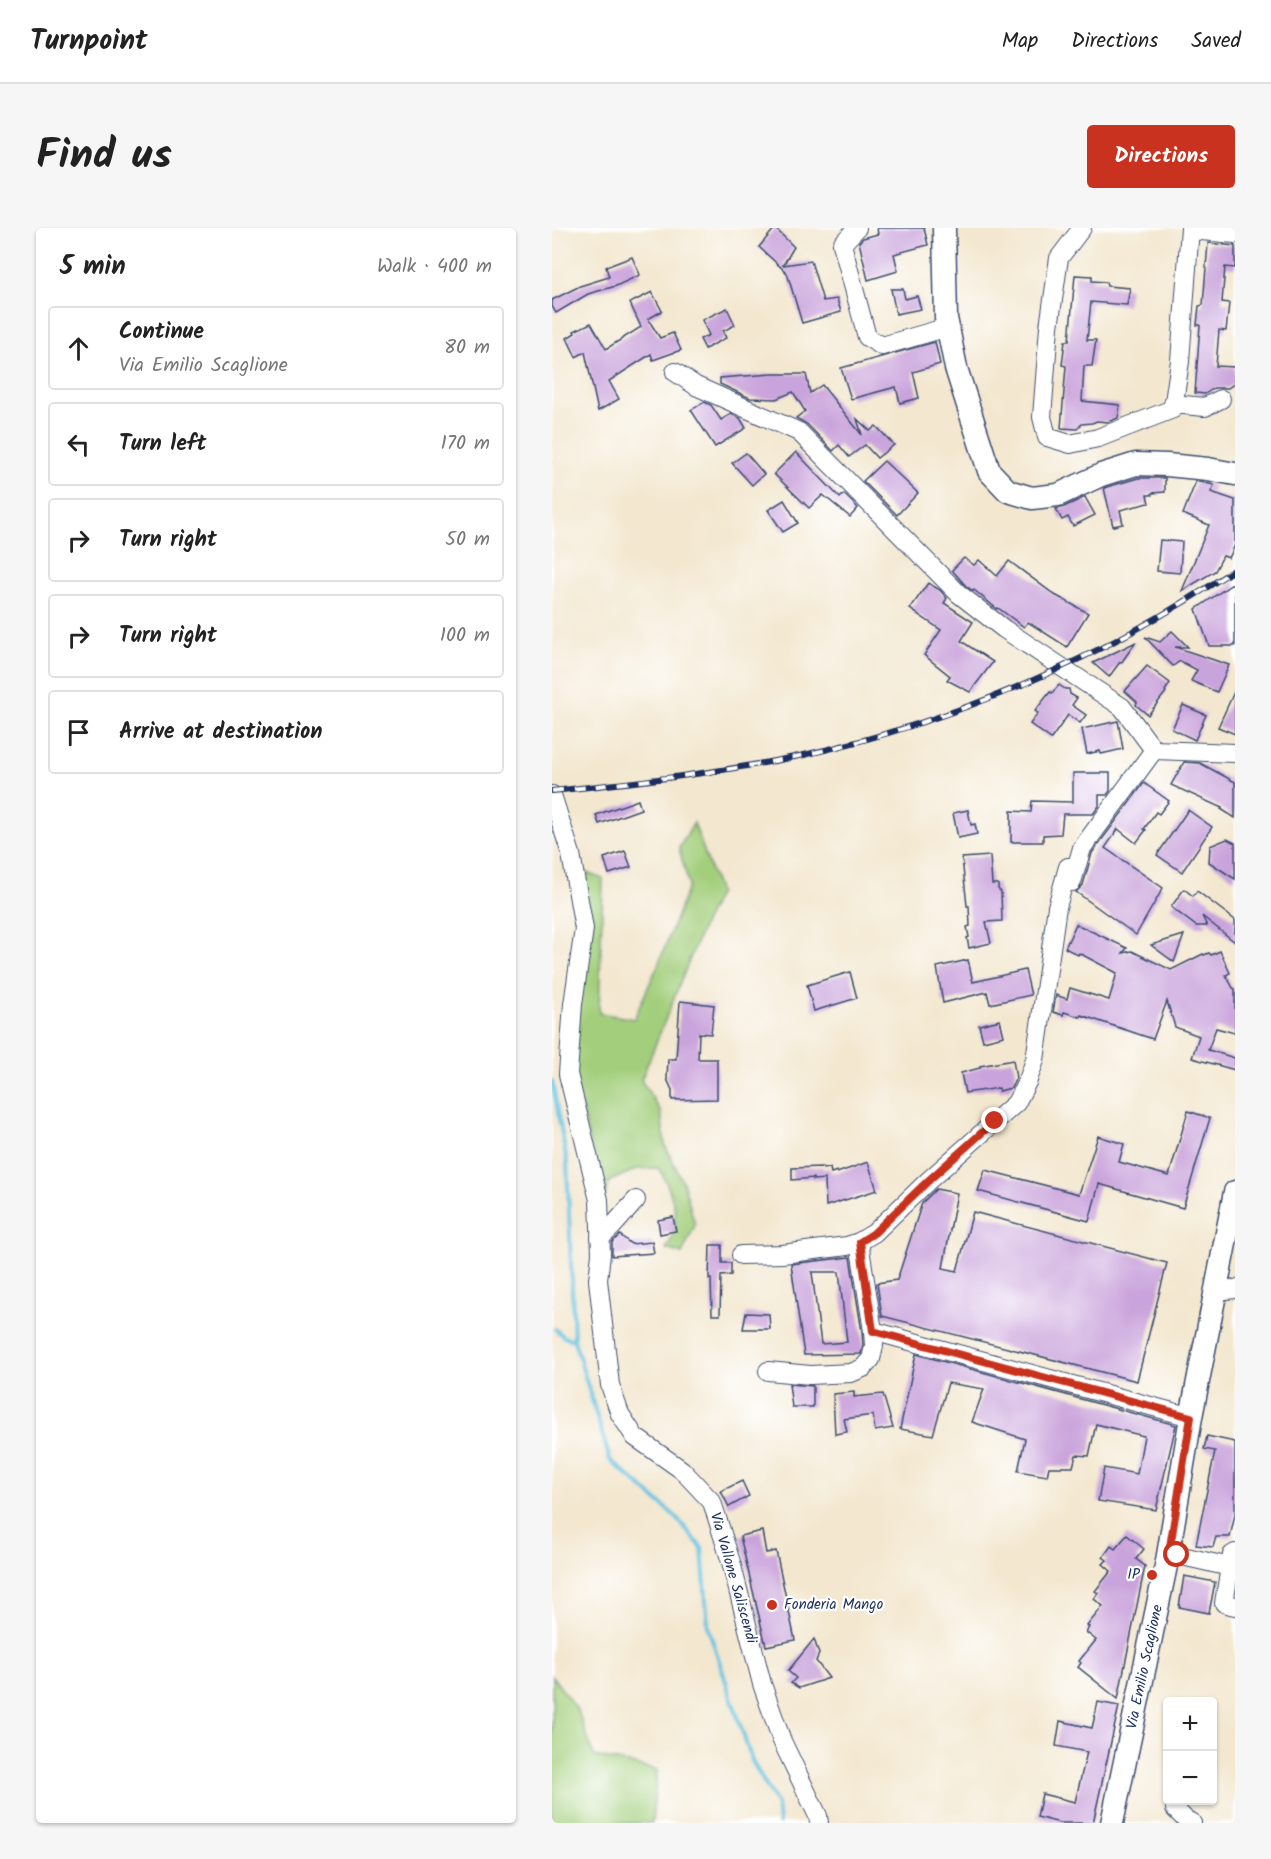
<!DOCTYPE html>
<html lang="en">
<head>
<meta charset="utf-8">
<style>
  :root { --surface:#fff; --page:#f6f6f6; --text:#222; --muted:#767676; --line:#e0e0e0; --accent:#c8321e }
  body { margin:0; font-family:Kalam,sans-serif; background:var(--page); color:var(--text) }
  .controls { position:absolute; right:18px; bottom:18px; display:grid; overflow:hidden; border-radius:6px; box-shadow:0 2px 4px #0004 }
  .controls button { width:54px; height:54px; display:grid; place-items:center; padding:0; border:0; border-bottom:2px solid var(--line); background:var(--surface); color:var(--text); font:30px sans-serif }
  .stop { position:absolute; width:18px; height:18px; margin:-14px; border:4px solid #c8321e; border-radius:50%; background:#fff }
  .stop.end { background:#c8321e; border-color:#fff; box-shadow:0 2px 6px #0008 }
  .list { margin:0; padding:0; list-style:none }
  h2 { display:flex; justify-content:space-between; align-items:center; height:78px; margin:0; padding:0 24px; font-size:26px }
  h2 small { font-size:20px; font-weight:400; color:var(--muted) }
  .list li { display:grid; grid-template-columns:39px 1fr auto; gap:18px; align-items:center; box-sizing:border-box; height:84px; margin:0 12px 12px; padding:0 12px; border:2px solid var(--line); border-radius:6px }
  .list b { display:block; font-size:22px; white-space:nowrap }
  .list p { margin:0; font-size:20px; white-space:nowrap; color:var(--muted) }
  .list em { font-size:20px; font-style:normal; color:var(--muted) }
  .icon { flex:none; width:33px; height:33px; fill:none; stroke:currentColor; stroke-width:2; stroke-linecap:round; stroke-linejoin:round }
  .map { position:relative; flex:none; width:683px; height:1595px; overflow:hidden; border-radius:6px }
  header { display:flex; align-items:center; gap:36px; box-sizing:border-box; height:84px; padding:0 30px; background:var(--surface); border-bottom:2px solid var(--line) }
  header strong { font-size:28px }
  nav { display:flex; gap:33px; margin-inline-start:auto; font-size:21px }
  .intro { display:flex; align-items:center; justify-content:space-between; box-sizing:border-box; height:144px; padding:0 36px }
  h1 { margin:0; font-size:42px }
  .button { padding:15px 27px; border-radius:6px; background:var(--accent); color:#fff; font-size:21px; font-weight:700 }
  main { display:flex; gap:36px; padding:0 36px }
  aside { flex:1; background:var(--surface); border-radius:6px; box-shadow:0 2px 4px #0004 }
  .map>svg:first-child { display:block }
  .green { fill:#a3cf7b; stroke:#5f7f6c; stroke-width:1.5 }
  .lines { fill:none; stroke-linecap:round; stroke-linejoin:round }
  .stream { stroke:#63c2e1; stroke-width:4 }
  .building { fill:#c9a3db; fill-rule:evenodd }
  .minor-casing { stroke:#3b4b6f; stroke-width:20 }
  .major-casing { stroke:#3b4b6f; stroke-width:25 }
  .minor { stroke:#fff; stroke-width:18 }
  .major { stroke:#fff; stroke-width:22 }
  .rail-casing { stroke:#1b2f5e; stroke-width:6 }
  .rail { stroke:#fff; stroke-width:4; stroke-dasharray:11; stroke-linecap:butt }
  .route { stroke:#c8321e; stroke-width:8 }
  .poi-dot { fill:#c8321e; stroke:#fff; stroke-width:2 }
  .labels { text-anchor:middle; dominant-baseline:central; stroke-width:4.5; stroke-linejoin:round; paint-order:stroke }
  .poi-label { font-size:15px; fill:#1b2f5e; stroke:#fff; text-anchor:end }
  .street-label { font-size:15px; fill:#1b2f5e; stroke:#fff }
</style>
</head>
<body>
<header>
<strong>Turnpoint</strong>
<nav><a>Map</a><a>Directions</a><a>Saved</a></nav>
</header>
<div class="intro"><h1>Find us</h1><a class="button">Directions</a></div>
<main>
<aside>
<h2>5 min<small>Walk · 400 m</small></h2>
<ul class="list">
<li><svg class="icon" aria-label="ahead" viewBox="0 0 24 24"><path d="M12 20V5M6 11l6-6 6 6"/></svg><div><b>Continue</b><p>Via Emilio Scaglione</p></div><em>80 m</em></li>
<li><svg class="icon" aria-label="left" viewBox="0 0 24 24"><path d="M17 20v-9H6M10 6l-5 5 5 5"/></svg><div><b>Turn left</b></div><em>170 m</em></li>
<li><svg class="icon" aria-label="right" viewBox="0 0 24 24"><path d="M7 20v-9h11M14 6l5 5-5 5"/></svg><div><b>Turn right</b></div><em>50 m</em></li>
<li><svg class="icon" aria-label="right" viewBox="0 0 24 24"><path d="M7 20v-9h11M14 6l5 5-5 5"/></svg><div><b>Turn right</b></div><em>100 m</em></li>
<li><svg class="icon" aria-label="arrive" viewBox="0 0 24 24"><path d="M6 21V4h12l-3 4 3 4H6"/></svg><div><b>Arrive at destination</b></div></li>
</ul>
</aside>
<div class="map">
<svg width="683" height="1595" viewBox="0 0 683 1595">
  <rect width="100%" height="100%" fill="#fff"/>
  <filter id="ink" filterUnits="userSpaceOnUse"><feTurbulence type="fractalNoise" baseFrequency=".0167" numOctaves="2"/><feDisplacementMap in="SourceGraphic" scale="12" xChannelSelector="R" yChannelSelector="G"/><feConvolveMatrix kernelMatrix="1 2 1 2 8 2 1 2 1" color-interpolation-filters="sRGB"/></filter>
  <filter id="wash" filterUnits="userSpaceOnUse"><feTurbulence type="fractalNoise" baseFrequency=".008" numOctaves="4" result="noise"/><feDisplacementMap in="SourceGraphic" scale="24" xChannelSelector="R" yChannelSelector="G"/><feGaussianBlur stdDeviation="1.35" result="paint"/><feColorMatrix in="noise" values="0 0 0 0 0 0 0 0 0 0 0 0 0 0 0 0 0 1.4 0 .05"/><feComposite in="paint" operator="in"/></filter>
  <g filter="url(#wash)">
    <rect width="100%" height="100%" fill="#f3e7cf"/>
    <g class="green">
      <path d="M142,595L167,665L153,693L89,852L109,884L113,917L132,957L143,997L130,1026L114,1021C116,1017 119,1013 121,1008C128,989 118,956 106,940L85,941L58,953L51,972L23,852L27,642L51,651L47,785L82,791L106,737L137,657L127,620Z"/>
      <path d="M0,1448L26,1483L42,1528L105,1542L100,1595H0Z"/>
    </g>
    <g class="lines">
      <g class="stream">
        <path d="M0,853L15,933L22,1112L58,1232L123,1288L150,1320L156,1399L200,1533L225,1577L227,1595"/>
        <path d="M3,1101L12,1109L22,1112"/>
      </g>
    </g>
    <g id="blocks">
      <g class="building">
        <path d="M223,0L242,19L231,37L259,33L271,73L285,71L289,84L250,95L235,45L207,19Z"/>
        <path d="M325,0H372L376,17L342,26L346,43L316,52L307,14L311,10L326,6Z"/>
        <path d="M656,15L683,18V40L673,39L670,74L677,75L674,103L667,102L664,138L683,139V155L676,160H662L653,166L643,165L648,97H645L647,78L651,77Z"/>
        <path d="M80,29L88,47L64,58L36,66L4,85L0,78V72L28,58L57,49L54,39Z"/>
        <path d="M523,47L540,48V53L554,54L555,58L578,60L575,77L539,74L535,112H544L540,138H532L530,173L568,177L566,190L556,194L545,193L540,195L530,196L525,201L509,200L514,138L510,137L513,113H517Z"/>
        <path d="M339,61H351L353,71L365,68L369,81L344,86Z"/>
        <path d="M100,64L110,83L96,91L108,110L121,105L129,122L101,132L99,126L57,153L67,171L46,183L33,124L24,129L15,110L23,105L22,103L39,95L54,121L89,99L78,75Z"/>
        <path d="M175,80L183,97L171,103L174,110L153,121L148,111L157,107L150,92Z"/>
        <path d="M383,114L388,136L361,144L367,170L348,175L344,159L299,171L289,140Z"/>
        <path d="M220,146H254L258,165L270,157L310,207L305,191L318,203L324,198L342,217L325,230L313,217L297,229L287,217L281,223L255,196L244,190L253,183L241,164L224,171L198,170L168,156V150Z"/>
        <path d="M152,174L159,177L169,192L179,186L188,190L194,200L163,219L139,182Z"/>
        <path d="M244,224L288,270L292,266L306,280L298,289L271,267L257,280L222,246Z"/>
        <path d="M194,225L212,246L200,257L180,235Z"/>
        <path d="M332,233L366,265L345,287L311,253Z"/>
        <path d="M586,250H613V264L600,265V267H595L597,275L568,282L571,296L561,298L552,260Z"/>
        <path d="M644,253L662,257L659,264L683,272V317L677,330L671,328L663,343L630,363L657,297L631,286Z"/>
        <path d="M533,269L543,287L521,298L516,289L510,292L504,281L512,279Z"/>
        <path d="M232,272L246,295L231,304L216,282Z"/>
        <path d="M608,312L630,314L628,345L605,343Z"/>
        <path d="M412,330L422,337L427,332L445,348L457,333L503,367L536,385L515,419L476,394L472,399L446,380L445,381L422,362L421,363L414,358L400,342Z"/>
        <path d="M683,354V418H657L644,381Z"/>
        <path d="M376,355L388,362L395,370L392,375L421,394L409,413L441,434L418,464L395,452L398,448L372,427L389,402L358,381Z"/>
        <path d="M620,403L636,419H623L677,437L665,464L639,453L645,442L628,433L621,438L593,409L608,414Z"/>
        <path d="M584,414L569,435L568,434L557,449L541,435Z"/>
        <path d="M595,438L618,455L613,463L614,464L596,487L584,477L585,474L573,463Z"/>
        <path d="M507,457L513,461H517L518,466L525,470L520,477L534,487L528,495L516,487L499,511L478,496L486,485L483,483L498,464L500,465Z"/>
        <path d="M683,462V506L666,499Z"/>
        <path d="M631,477L654,487L643,512L620,501Z"/>
        <path d="M566,493L571,521L549,526L548,523L535,526L530,501Z"/>
        <path d="M632,534L648,535L683,554V590L669,581L670,580L619,557Z"/>
        <path d="M521,545H558V563L555,567H547V578L541,586H511L509,606L491,607V614H459V583L479,584L480,573L521,574Z"/>
        <path d="M592,555L617,573L607,586L604,584L592,601L594,602L584,615L566,601L553,620L611,660L584,707L524,664L531,657L540,625Z"/>
        <path d="M86,572L89,581L47,596L44,587Z"/>
        <path d="M416,582L419,597L423,596L425,606L406,610L401,585Z"/>
        <path d="M636,582L660,599L630,644L605,627Z"/>
        <path d="M675,611L683,615V651L657,634L658,618Z"/>
        <path d="M73,623L79,639L57,646L52,630Z"/>
        <path d="M438,628L440,656H446V661L449,664L450,693L434,694L439,715L417,720L415,710L417,709L415,699L418,698L417,678H415L410,630Z"/>
        <path d="M632,661L641,668L645,663L683,692V714L650,688L655,698H644L619,679Z"/>
        <path d="M524,696L575,720L571,725L580,723L619,742L651,726L652,727L657,725L659,727L668,723L678,745L674,747L681,760L683,761V805L664,800L656,822L683,830V842L640,830L647,808L623,799L615,773L601,811L529,787L528,789L512,784L511,787L501,784L504,767L515,771L518,760L557,772L565,745L527,725L526,727L513,720Z"/>
        <path d="M632,707L622,734L599,717Z"/>
        <path d="M416,732L421,754L473,742L479,767L438,776L435,764L391,775L385,739Z"/>
        <path d="M298,744L305,770L262,783L255,757Z"/>
        <path d="M128,773L162,777L159,806L147,805L146,831H165V871L120,872V862L115,851L116,831H124Z"/>
        <path d="M448,792L452,808L431,813L427,797Z"/>
        <path d="M461,832L464,850L459,860L447,863V860L413,865L409,845L428,840V838Z"/>
        <path d="M636,883L658,890L631,980L547,956L537,993L426,963L433,942L527,966L546,908L572,916L567,934L617,948Z"/>
        <path d="M316,934L325,962L274,978L273,951L261,952V950L240,952V940L270,939L271,941L278,940L279,945L285,943V945Z"/>
        <path d="M384,961L405,965L391,1040L405,1043L421,984L615,1035L585,1153L330,1088L325,1055L345,1052L370,975Z"/>
        <path d="M121,989L124,1003L108,1006L106,992Z"/>
        <path d="M68,1007L79,1016L100,1014L102,1025L60,1028V1014Z"/>
        <path d="M158,1017H170V1035H179V1047L169,1048L168,1087H160L159,1051H157Z"/>
        <path d="M298,1029L310,1104L311,1117L309,1126L252,1127L239,1036ZM260,1044H287L295,1114L269,1116Z"/>
        <path d="M194,1085L217,1086L218,1101H191Z"/>
        <path d="M364,1126L624,1197L604,1282L546,1273L552,1240L585,1246L592,1208L544,1196L537,1228L524,1227L521,1239H497L495,1248L466,1243L473,1211L420,1194L432,1161L396,1155L381,1207L348,1201Z"/>
        <path d="M237,1156L261,1158V1179H240Z"/>
        <path d="M302,1164V1169L331,1166L341,1200L323,1203L321,1187L292,1191L295,1204L283,1206L281,1166Z"/>
        <path d="M655,1208L683,1214V1287L678,1309H664L661,1319L644,1317L663,1223L652,1221Z"/>
        <path d="M190,1253L197,1268L177,1279L169,1263Z"/>
        <path d="M210,1303L214,1325L224,1323L243,1412L214,1418L188,1308Z"/>
        <path d="M575,1307L592,1321L584,1331L593,1338L566,1471L526,1439L529,1435L527,1433L544,1412L534,1404L537,1399L535,1398L551,1378L542,1371L546,1365L543,1363L559,1343L551,1336L555,1332L551,1329L559,1318L563,1321Z"/>
        <path d="M632,1348L663,1354L657,1385L627,1379Z"/>
        <path d="M262,1411L267,1426L264,1433L277,1450L247,1460L239,1455L244,1450L236,1443Z"/>
        <path d="M546,1474L567,1478L541,1595H508L485,1589L490,1566L523,1574L535,1524L504,1518L508,1493L540,1500Z"/>
      </g>
    </g>
  </g>
  <g filter="url(#ink)">
    <use href="#blocks" fill-opacity="0" stroke="#3b4b6f" stroke-width="1.5"/>
    <g class="lines">
      <defs>
        <g id="minor">
          <path d="M305,0L290,16L315,109L330,118L396,99"/>
          <path d="M530,0L507,30L497,99L490,189L495,209L518,216L546,210L621,181L628,133L638,0"/>
          <path d="M638,2L683,6"/>
          <path d="M123,144L144,158L247,204L407,366L452,401L570,479L602,522"/>
          <path d="M621,176L653,179L669,171"/>
          <path d="M602,522L683,525"/>
          <path d="M0,567L19,626L32,701L21,776L16,846L47,972L49,1026L46,1052L58,1157L68,1186L83,1209L130,1242L160,1274L179,1334L210,1456L230,1513L266,1588L267,1595"/>
          <path d="M520,654L530,620L602,522"/>
          <path d="M48,1010L60,999L84,972"/>
          <path d="M189,1027L230,1026L295,1018L307,1014L322,1005L377,952L464,875L476,852L483,832L505,679L516,639"/>
          <path d="M664,1063L683,1061"/>
          <path d="M321,1103L639,1189"/>
          <path d="M216,1143L258,1147L299,1145L311,1140L319,1131L322,1118L321,1103L307,1014"/>
          <path d="M617,1325L678,1339"/>
          <path d="M683,1325L680,1327L672,1375L683,1378"/>
          <path d="M623,1581L634,1592L640,1595"/>
        </g>
        <g id="major">
          <path d="M392,0L394,90L404,140L437,243L456,263L480,270L506,267L549,247L584,236L615,237L656,241L683,246"/>
          <path d="M560,1595L615,1333L639,1189L683,964"/>
        </g>
      </defs>
      <use href="#minor" class="minor-casing"/>
      <use href="#major" class="major-casing"/>
      <use href="#minor" class="minor"/>
      <use href="#major" class="major"/>
      <defs>
        <path id="rail" d="M0,563C84,554 169,545 252,527C404,493 554,429 683,341"/>
      </defs>
      <use href="#rail" class="rail-casing"/>
      <use href="#rail" class="rail"/>
    </g>
  </g>
  <g class="lines" filter="url(#ink)">
    <path class="route" d="M443,893L377,952L322,1005L308,1014L321,1103L639,1189L617,1325L625,1327"/>
  </g>
  <g class="poi-dot">
    <circle cx="600" cy="1347" r="6"/>
    <circle cx="220" cy="1377" r="6"/>
  </g>
  <g class="labels">
    <g class="poi-label">
      <text x="588" y="1347">IP</text>
      <text x="232" y="1377" text-anchor="start">Fonderia Mango</text>
    </g>
    <g class="street-label">
      <text transform="translate(181 1350) rotate(74)">Via Vallone Saliscendi</text>
      <text transform="translate(593 1439) rotate(-78)">Via Emilio Scaglione</text>
    </g>
  </g>
</svg>
<div class="controls">
<button>+</button>
<button>−</button>
</div>
<div class="stop" style="left:625px;top:1327px"></div>
<div class="stop end" style="left:443px;top:893px"></div>
</div>
</main>
</body>
</html>
